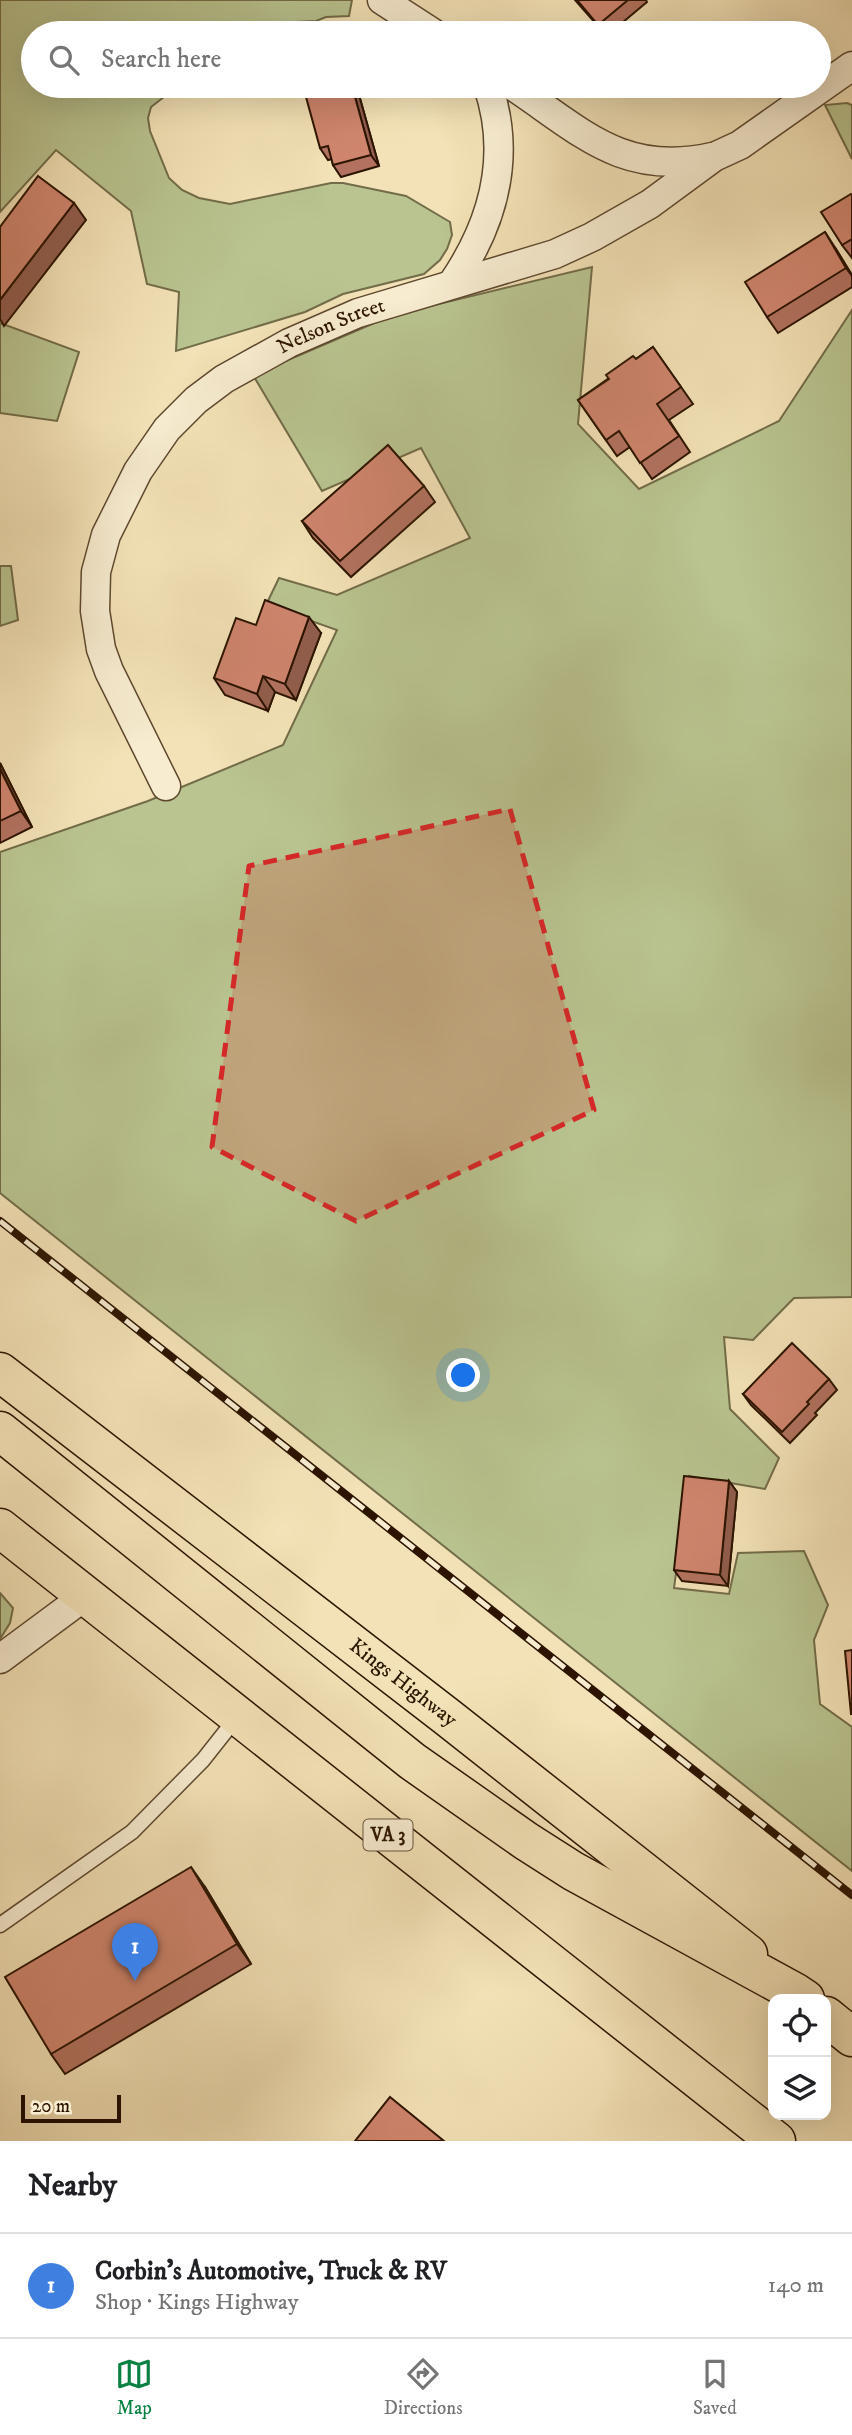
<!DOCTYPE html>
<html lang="en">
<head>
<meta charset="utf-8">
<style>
  :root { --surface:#fff; --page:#f2f2f2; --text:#202124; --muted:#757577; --line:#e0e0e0; --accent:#0b8043 }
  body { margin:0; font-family:"IM FELL DW Pica",serif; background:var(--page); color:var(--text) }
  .controls { position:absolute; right:21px; bottom:21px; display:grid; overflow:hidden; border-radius:14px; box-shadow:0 7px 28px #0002 }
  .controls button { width:63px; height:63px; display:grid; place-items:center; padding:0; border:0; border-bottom:2px solid var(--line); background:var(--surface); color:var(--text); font:35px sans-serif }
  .scale { position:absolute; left:21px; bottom:18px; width:100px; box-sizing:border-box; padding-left:7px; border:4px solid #2c1400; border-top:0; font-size:19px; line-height:24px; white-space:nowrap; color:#2c1400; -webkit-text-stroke:5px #f7ecd0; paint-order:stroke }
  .you { position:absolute; left:464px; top:1376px; width:24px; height:24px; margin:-18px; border:5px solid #fff; border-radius:50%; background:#1a73e8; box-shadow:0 0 0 10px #1a73e833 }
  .badge { display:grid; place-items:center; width:46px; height:46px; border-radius:50%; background:var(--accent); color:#fff; font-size:23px; font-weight:700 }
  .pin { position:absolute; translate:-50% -58px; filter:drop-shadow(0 2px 4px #0008) }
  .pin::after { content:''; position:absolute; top:37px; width:24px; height:21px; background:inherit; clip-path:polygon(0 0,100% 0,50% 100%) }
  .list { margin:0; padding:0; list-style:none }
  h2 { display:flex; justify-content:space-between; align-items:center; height:91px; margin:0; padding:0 28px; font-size:30px }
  h2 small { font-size:23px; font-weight:400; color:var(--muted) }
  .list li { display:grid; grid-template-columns:46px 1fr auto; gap:21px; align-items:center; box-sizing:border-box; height:105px; padding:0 28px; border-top:2px solid var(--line) }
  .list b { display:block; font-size:26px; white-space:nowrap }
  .list p { margin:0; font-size:23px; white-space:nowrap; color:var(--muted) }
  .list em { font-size:23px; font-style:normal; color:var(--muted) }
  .icon { flex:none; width:38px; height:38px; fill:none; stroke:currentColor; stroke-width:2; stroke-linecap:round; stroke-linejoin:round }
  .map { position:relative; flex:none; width:852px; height:2141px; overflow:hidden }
  .search { position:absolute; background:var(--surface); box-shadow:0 7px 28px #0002; left:21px; right:21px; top:21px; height:77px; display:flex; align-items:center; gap:18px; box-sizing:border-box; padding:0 24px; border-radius:38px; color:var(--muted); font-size:26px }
  .sheet { height:196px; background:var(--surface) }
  nav { display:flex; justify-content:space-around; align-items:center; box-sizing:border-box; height:98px; border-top:2px solid var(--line); background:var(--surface); font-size:19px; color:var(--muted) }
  nav a { display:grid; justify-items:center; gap:4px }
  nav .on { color:var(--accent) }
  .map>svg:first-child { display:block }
  .green { fill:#b9c490; stroke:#726c48; stroke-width:2 }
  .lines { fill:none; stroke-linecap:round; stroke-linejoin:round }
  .service-casing { stroke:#5e482e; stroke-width:17 }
  .minor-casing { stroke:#5e482e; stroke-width:31 }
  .primary-casing { stroke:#2c1400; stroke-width:41 }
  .trunk-casing { stroke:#2c1400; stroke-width:41 }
  .service { stroke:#f7ecd0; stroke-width:14 }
  .minor { stroke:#f7ecd0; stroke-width:28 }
  .primary { stroke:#f3e2b7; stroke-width:38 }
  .trunk { stroke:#f3e2b7; stroke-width:38 }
  .rail-casing { stroke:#2c1400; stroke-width:8 }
  .rail { stroke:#f7ecd0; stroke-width:5; stroke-dasharray:16; stroke-linecap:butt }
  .wall { fill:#b2725f; stroke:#2c1400; stroke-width:2 }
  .shaded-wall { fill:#915d4d; stroke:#2c1400; stroke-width:2 }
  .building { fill:#cf856e; stroke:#2c1400; stroke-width:2 }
  .marked { fill:#d62828; fill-opacity:0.2; stroke:#d62828; stroke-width:5; stroke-dasharray:14 9; stroke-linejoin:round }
  .labels { text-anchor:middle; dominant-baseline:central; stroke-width:5; stroke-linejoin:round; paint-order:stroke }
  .shield { fill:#f7ecd0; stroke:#69553e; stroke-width:2 }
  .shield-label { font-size:19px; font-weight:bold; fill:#2c1400 }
  .street-label { font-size:21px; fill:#2c1400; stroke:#f7ecd0 }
</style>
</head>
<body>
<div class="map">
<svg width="852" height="2141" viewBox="0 0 852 2141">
  <rect width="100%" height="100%" fill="#f3e2b7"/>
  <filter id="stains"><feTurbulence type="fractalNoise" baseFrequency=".00286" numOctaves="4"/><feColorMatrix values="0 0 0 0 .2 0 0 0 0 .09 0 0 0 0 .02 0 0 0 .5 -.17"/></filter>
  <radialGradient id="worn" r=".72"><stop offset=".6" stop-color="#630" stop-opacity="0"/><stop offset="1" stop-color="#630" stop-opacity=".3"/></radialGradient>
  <g class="green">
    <path d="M0,0H352L349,16L326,17L316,21L271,23L264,30L266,33H33V86H178L151,107L148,118L150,131L169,178L182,190L199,198L230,204L331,183H343L406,196L450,222L452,235L447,249L440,260L424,274L343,294L305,312L176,351L179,292L147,284L131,211L56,150L0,212Z"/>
    <path d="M847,103L852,105V159L825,105Z"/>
    <path d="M592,267L578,424L639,489L779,421L852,310V1297L794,1298L753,1340L724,1337L730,1409L779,1458L765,1489L689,1476L674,1588L729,1594L738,1553L804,1551L828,1605L814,1640L820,1704L852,1727V1871L0,1193V852L148,801L283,745L337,630L266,605L279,578L337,595L470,538L421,448L322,491L253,375L393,315Z"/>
    <path d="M0,323L79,352L57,421L0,413Z"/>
    <path d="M0,566H11L18,620L0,626Z"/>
    <path d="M0,1593L13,1608L10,1623L0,1639Z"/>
  </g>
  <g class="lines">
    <defs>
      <path id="service" d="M0,1925L132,1832L203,1760L237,1717"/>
      <g id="minor">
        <path d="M382,0L433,33"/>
        <path d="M513,86C582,132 623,177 712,157"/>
        <path d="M452,284C493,224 512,157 488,86"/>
        <path id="s1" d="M166,786L109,671L101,649L95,611L96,572L106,535L138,471L167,429L196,400L224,379L289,343L358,313L555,254L592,237L650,204L714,157L740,145L852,66"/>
        <path d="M0,1659L85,1596"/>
      </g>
      <g id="primary">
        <path id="s2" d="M0,1372L446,1716L748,1954"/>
      </g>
      <g id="trunk">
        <path d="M0,1431L412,1761L526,1841L573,1871L796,1993L805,1999"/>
        <path d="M0,1528L776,2141"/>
        <path d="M826,2016L852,2037"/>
      </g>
    </defs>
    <use href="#service" class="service-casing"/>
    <use href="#minor" class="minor-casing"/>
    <use href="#primary" class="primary-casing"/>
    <use href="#trunk" class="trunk-casing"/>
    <use href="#service" class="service"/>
    <use href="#minor" class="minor"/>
    <use href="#primary" class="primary"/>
    <use href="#trunk" class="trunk"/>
    <defs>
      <path id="rail" d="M0,1221L852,1895"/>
    </defs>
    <use href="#rail" class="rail-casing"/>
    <use href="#rail" class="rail"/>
  </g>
  <g class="wall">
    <path d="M575,0H646L647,2L610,33H604Z"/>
    <path d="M359,95L379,166L341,177L333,165L332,159L328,160L320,148Z"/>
    <path d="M852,195V258L842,245Z"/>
    <path d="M836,249L852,275V287L778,333L767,317Z"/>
    <path d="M653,347L693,404L669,420L690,452L652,479L630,447L617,456L578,400Z"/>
    <path d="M424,486L435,502L351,577L313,538L302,521Z"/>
    <path d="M256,625L321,633L296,700L275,692L268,711L225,695L214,678Z"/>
    <path d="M0,763L32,827L0,843Z"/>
    <path d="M829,1379L837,1390L815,1413L817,1415L790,1443L751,1405L743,1394Z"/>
    <path d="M729,1481L737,1492L728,1586L682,1581L674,1570Z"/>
    <path d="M205,1887L251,1964L65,2074L51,2054Z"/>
  </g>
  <g class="shaded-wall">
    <path d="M352,86L359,95L379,166L371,155Z"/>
    <path d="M74,203L86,220L4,326L0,319V300Z"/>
    <path d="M825,232L836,249L852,276L846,268Z"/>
    <path d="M309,617L321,633L296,700L285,684Z"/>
    <path d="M263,676L275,692L268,711L257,694Z"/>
    <path d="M0,763L32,827L21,811L0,769Z"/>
    <path d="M729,1481L737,1492L728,1586L720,1575Z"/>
    <path d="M191,1867L205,1887L251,1964L237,1944Z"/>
  </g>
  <g class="building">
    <path d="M577,0H628L598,25Z"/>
    <path d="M309,86H352L371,155L333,165L328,146L320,148L306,97L311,96Z"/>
    <path d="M38,176L74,203L0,300V227Z"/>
    <path d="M851,194L852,195V239L842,245L821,212Z"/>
    <path d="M825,232L846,268L767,317L745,282Z"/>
    <path d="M653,347L681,387L657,404L679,436L640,463L619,431L606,440L578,400L609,379L606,375L633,356L636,359Z"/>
    <path d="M388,445L424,486L340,561L302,521Z"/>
    <path d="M265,600L309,617L285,684L263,676L257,694L214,678L236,618L256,625Z"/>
    <path d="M0,769L21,811L0,821Z"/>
    <path d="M792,1343L829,1379L807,1402L809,1404L782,1432L743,1394Z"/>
    <path d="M684,1476L729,1481L720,1575L674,1570Z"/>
    <path d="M852,1650V1714H851L845,1651Z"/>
    <path d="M191,1867L237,1944L51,2054L5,1977Z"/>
    <path d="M390,2097L444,2141H355Z"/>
  </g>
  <path class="marked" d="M510,809L594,1110L356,1221L212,1147L249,866Z"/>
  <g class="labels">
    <rect class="shield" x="363.5" y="1819.5" width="49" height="31" rx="5"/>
    <g class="shield-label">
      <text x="388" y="1835">VA 3</text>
    </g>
    <g class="street-label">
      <text stroke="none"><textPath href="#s1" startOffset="586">Nelson Street</textPath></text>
      <text stroke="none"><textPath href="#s2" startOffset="509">Kings Highway</textPath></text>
    </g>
  </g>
  <rect width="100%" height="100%" filter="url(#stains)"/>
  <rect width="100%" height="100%" fill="url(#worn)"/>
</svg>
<div class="controls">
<button><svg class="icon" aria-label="locate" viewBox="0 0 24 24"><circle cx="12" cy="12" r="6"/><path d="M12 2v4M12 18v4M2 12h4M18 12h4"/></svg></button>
<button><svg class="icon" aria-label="layers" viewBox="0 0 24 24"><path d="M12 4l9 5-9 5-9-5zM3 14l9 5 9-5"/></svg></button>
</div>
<div class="scale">20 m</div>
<div class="you"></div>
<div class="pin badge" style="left:135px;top:1981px;background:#3f7fe0">1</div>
<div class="search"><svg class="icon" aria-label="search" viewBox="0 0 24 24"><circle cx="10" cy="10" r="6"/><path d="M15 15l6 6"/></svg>Search here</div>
</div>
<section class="sheet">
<h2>Nearby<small></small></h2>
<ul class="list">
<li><span class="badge" style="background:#3f7fe0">1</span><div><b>Corbin's Automotive, Truck &amp; RV</b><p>Shop · Kings Highway</p></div><em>140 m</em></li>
</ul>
</section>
<nav>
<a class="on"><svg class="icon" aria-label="map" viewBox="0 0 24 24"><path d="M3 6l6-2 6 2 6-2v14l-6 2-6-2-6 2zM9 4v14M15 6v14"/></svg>Map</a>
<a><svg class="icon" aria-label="directions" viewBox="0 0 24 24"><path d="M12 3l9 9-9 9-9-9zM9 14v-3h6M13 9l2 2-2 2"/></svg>Directions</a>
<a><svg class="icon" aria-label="saved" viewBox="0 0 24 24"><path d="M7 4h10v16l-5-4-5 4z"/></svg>Saved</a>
</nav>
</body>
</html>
